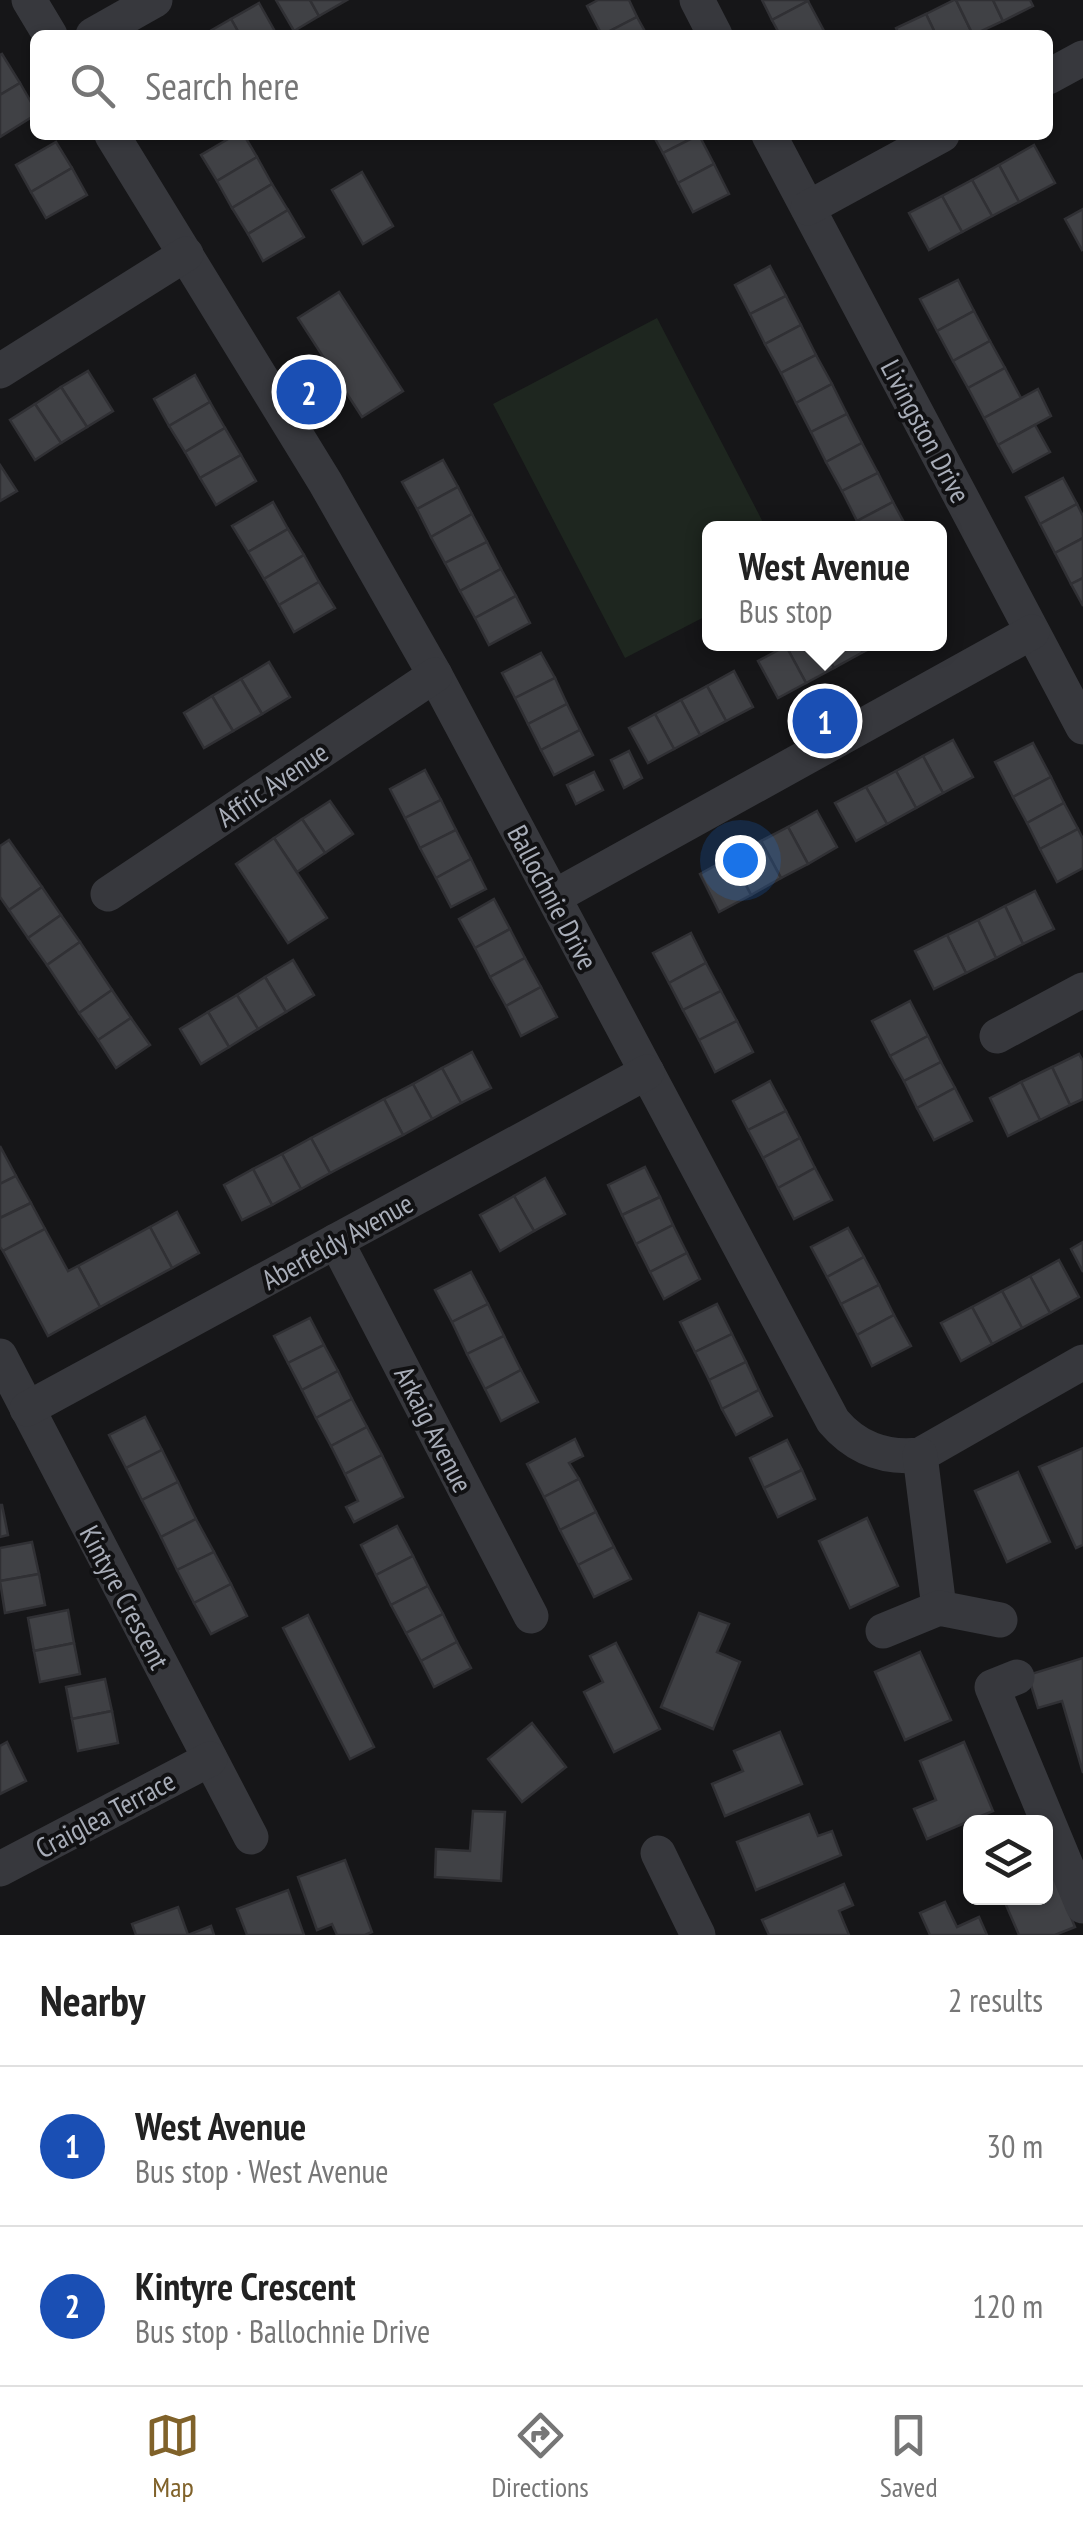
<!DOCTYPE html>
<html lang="en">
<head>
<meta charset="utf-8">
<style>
  :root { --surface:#fff; --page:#f6f6f6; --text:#222; --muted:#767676; --line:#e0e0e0; --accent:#80622a }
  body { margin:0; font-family:"PT Sans Narrow",sans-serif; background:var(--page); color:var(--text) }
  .controls { position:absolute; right:30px; bottom:30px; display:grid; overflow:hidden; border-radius:15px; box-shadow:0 2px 8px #0004 }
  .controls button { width:90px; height:90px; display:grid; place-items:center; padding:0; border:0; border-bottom:2px solid var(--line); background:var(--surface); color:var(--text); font:50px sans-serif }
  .you { position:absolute; left:740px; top:860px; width:35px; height:35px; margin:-25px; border:8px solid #fff; border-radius:50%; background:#1a73e8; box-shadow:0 0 0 15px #1a73e833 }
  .badge { display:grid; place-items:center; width:65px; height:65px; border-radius:50%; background:var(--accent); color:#fff; font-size:32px; font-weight:700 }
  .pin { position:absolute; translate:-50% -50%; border:5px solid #fff; box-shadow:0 2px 10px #0006 }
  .popup { position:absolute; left:702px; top:521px; width:245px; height:130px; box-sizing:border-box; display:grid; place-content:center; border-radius:15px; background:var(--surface); filter:drop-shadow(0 2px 8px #0005); font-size:32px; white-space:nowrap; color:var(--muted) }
  .popup b { font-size:38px; color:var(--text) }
  .popup::after { content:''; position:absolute; left:50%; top:100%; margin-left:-20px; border:20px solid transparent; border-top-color:var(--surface) }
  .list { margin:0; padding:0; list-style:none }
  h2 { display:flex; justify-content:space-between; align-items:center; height:130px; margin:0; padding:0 40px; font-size:42px }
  h2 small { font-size:32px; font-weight:400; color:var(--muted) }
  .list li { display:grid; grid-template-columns:65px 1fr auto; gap:30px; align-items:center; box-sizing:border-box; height:160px; padding:0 40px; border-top:2px solid var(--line) }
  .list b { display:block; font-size:38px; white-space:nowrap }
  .list p { margin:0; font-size:32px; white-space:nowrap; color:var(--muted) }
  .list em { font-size:32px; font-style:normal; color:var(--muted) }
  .icon { flex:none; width:55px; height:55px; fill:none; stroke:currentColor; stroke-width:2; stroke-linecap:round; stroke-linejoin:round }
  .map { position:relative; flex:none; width:1083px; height:1935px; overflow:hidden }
  .search { position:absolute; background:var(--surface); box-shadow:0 2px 8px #0004; left:30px; right:30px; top:30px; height:110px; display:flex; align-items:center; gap:25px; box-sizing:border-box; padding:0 35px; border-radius:15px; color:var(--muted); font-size:38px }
  .sheet { height:450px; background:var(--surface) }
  nav { display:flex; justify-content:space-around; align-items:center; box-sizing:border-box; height:140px; border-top:2px solid var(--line); background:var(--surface); font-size:28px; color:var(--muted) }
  nav a { display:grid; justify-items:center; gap:5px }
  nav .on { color:var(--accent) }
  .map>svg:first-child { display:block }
  .green { fill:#1e261f }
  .building { fill:#404145; stroke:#303034; stroke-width:2.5 }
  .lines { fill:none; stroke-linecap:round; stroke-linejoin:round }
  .minor { stroke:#37383d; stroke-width:35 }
  .labels { text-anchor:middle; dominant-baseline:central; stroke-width:8; stroke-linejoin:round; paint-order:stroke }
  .street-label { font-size:28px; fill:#a8adb8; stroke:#111113 }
</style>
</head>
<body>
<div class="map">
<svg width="1083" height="1935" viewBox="0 0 1083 1935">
  <rect width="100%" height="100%" fill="#161618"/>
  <path class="green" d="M657,318L766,528H710V614L625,658L493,404Z"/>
  <g class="building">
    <path d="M276,0H310L319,16L294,31Z"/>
    <path d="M310,0H347L319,16Z"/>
    <path d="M598,0H629L637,17L602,35L587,6Z"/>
    <path d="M762,0H807L808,1L772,20Z"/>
    <path d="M954,0H956L973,35H936L926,14Z"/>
    <path d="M956,0H993L1003,21L973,35Z"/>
    <path d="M993,0H1030L1033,6L1003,21Z"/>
    <path d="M808,1L824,31L815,35H780L772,20Z"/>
    <path d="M259,3L277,35H240L231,19Z"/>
    <path d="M926,14L936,35H899L896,28Z"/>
    <path d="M637,17L647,35H602Z"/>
    <path d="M231,19L240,35H205V34Z"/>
    <path d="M2,54L20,83L0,95V55Z"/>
    <path d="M20,83L35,109V115L0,137V95Z"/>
    <path d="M235,135H244L257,157L217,181L201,155Z"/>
    <path d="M653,135H698L663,153Z"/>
    <path d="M699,135L714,164L678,183L663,153Z"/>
    <path d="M56,142L72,168L31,192L16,165Z"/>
    <path d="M1034,145L1055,183L1019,202L999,165Z"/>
    <path d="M257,157L272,184L232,208L217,181Z"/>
    <path d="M714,164L729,194L693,212L678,183Z"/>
    <path d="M999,165L1019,202L992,216L972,180Z"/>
    <path d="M72,168L87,195L46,218L31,192Z"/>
    <path d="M362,172L393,226L363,244L332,190Z"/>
    <path d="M972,180L992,216L962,232L942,196Z"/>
    <path d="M272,184L288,210L248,234L232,208Z"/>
    <path d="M942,196L962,232L929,250L909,213Z"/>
    <path d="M1083,209V249L1082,250L1065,219Z"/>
    <path d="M288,210L304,237L263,261L248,234Z"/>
    <path d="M770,266L786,296L750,314L735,285Z"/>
    <path d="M958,280L974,311L937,331L920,299Z"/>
    <path d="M339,292L403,391L362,417L298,318Z"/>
    <path d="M786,296L801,325L765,344L750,314Z"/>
    <path d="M974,311L990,341L953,361L937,331Z"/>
    <path d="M801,325L816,355L781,373L765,344Z"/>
    <path d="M990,341L1005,368L968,388L953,361Z"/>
    <path d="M816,355L832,384L796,403L781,373Z"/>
    <path d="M1005,368L1021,398L984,418L968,388Z"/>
    <path d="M88,371L113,411L87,427L61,387Z"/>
    <path d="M195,375L210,402L169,426L154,399Z"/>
    <path d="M832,384L847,414L811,432L796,403Z"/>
    <path d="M61,387L87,427L61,443L35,404Z"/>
    <path d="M1038,389L1051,416L998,445L984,418Z"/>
    <path d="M210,402L225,428L185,452L169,426Z"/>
    <path d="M35,404L61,443L35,460L10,420Z"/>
    <path d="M847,414L862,443L826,462L811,432Z"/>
    <path d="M1035,425L1050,452L1013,472L998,445Z"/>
    <path d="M225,428L241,455L200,478L185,452Z"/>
    <path d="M862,443L878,473L842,491L826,462Z"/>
    <path d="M241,455L256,481L216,505L200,478Z"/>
    <path d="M443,460L458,487L417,509L402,482Z"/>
    <path d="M0,465L17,491L0,501Z"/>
    <path d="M878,473L893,502L857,521L842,491Z"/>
    <path d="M1063,478L1077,504L1040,524L1026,497Z"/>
    <path d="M458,487L472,514L431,537L417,509Z"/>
    <path d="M273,502L288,529L248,552L232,526Z"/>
    <path d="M893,502L907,528H861L857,521Z"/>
    <path d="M1077,504L1083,516V538L1055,553L1040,524Z"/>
    <path d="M472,514L487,542L445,563L431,537Z"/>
    <path d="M288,529L304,555L264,579L248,552Z"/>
    <path d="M1083,538V578L1071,584L1055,553Z"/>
    <path d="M487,542L501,569L460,591L445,563Z"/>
    <path d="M304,555L319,582L279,605L264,579Z"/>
    <path d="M501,569L516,596L475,618L460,591Z"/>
    <path d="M1083,578V606L1071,584Z"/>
    <path d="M319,582L335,608L294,632L279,605Z"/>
    <path d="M516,596L530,623L489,645L475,618Z"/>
    <path d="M791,644H822L834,668L806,683L786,646Z"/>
    <path d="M822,644H858L863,652L834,668Z"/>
    <path d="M858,644H880L863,652Z"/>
    <path d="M786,646L806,683L778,698L758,661Z"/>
    <path d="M541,653L555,678L515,698L502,673Z"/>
    <path d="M269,662L290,697L262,714L241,679Z"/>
    <path d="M734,671L753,707L726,721L707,686Z"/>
    <path d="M555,678L567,704L528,724L515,698Z"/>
    <path d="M241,679L262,714L233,731L212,696Z"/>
    <path d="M707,686L726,721L700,735L681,700Z"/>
    <path d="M212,696L233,731L204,748L184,713Z"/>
    <path d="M681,700L700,735L674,749L655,714Z"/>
    <path d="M567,704L580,730L541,750L528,724Z"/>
    <path d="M655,714L674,749L648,763L629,728Z"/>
    <path d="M580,730L593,755L554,775L541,750Z"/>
    <path d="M953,740L973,777L943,793L923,756Z"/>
    <path d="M1033,743L1051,777L1013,797L995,762Z"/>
    <path d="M629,751L642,778L624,788L611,760Z"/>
    <path d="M923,756L943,793L916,808L896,771Z"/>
    <path d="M425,770L441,800L405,818L390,789Z"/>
    <path d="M896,771L916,808L887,824L866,787Z"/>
    <path d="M594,772L603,790L576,804L567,785Z"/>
    <path d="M1051,777L1064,803L1027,823L1013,797Z"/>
    <path d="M866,787L887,824L856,841L835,803Z"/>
    <path d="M441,800L456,830L420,848L405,818Z"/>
    <path d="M330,801L353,834L325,853L302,819Z"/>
    <path d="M1064,803L1078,829L1040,849L1027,823Z"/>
    <path d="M817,811L837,847L808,864L788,827Z"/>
    <path d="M302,819L325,853L297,872L274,838Z"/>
    <path d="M788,827L808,864L781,878L761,841Z"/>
    <path d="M1078,829L1083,839V868L1057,882L1040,849Z"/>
    <path d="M456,830L471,859L436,878L420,848Z"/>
    <path d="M274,838L327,918L288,943L236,864Z"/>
    <path d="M9,840L42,887L9,910L0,897V846Z"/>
    <path d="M761,841L781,878L751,895L731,857Z"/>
    <path d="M731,857L751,895L719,912L700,874Z"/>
    <path d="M471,859L486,889L451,907L436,878Z"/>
    <path d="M42,887L61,915L28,938L9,910Z"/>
    <path d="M1035,891L1054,929L1023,944L1005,906Z"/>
    <path d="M494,899L510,929L475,948L459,919Z"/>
    <path d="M1005,906L1023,944L996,958L978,920Z"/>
    <path d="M61,915L80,942L47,965L28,938Z"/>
    <path d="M978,920L996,958L966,973L947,935Z"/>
    <path d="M510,929L525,958L490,977L475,948Z"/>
    <path d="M691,933L706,963L669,983L653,953Z"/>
    <path d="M947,935L966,973L934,989L915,951Z"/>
    <path d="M80,942L112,990L79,1013L47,965Z"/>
    <path d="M525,958L541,987L506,1006L490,977Z"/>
    <path d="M293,960L314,995L286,1012L265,977Z"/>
    <path d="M706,963L721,991L683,1010L669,983Z"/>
    <path d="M265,977L286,1012L258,1029L237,995Z"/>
    <path d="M541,987L557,1017L521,1036L506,1006Z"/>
    <path d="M112,990L131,1018L98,1040L79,1013Z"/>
    <path d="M721,991L737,1021L699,1040L683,1010Z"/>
    <path d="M237,995L258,1029L229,1047L208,1012Z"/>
    <path d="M910,1001L928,1036L890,1056L872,1021Z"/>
    <path d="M208,1012L229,1047L201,1064L180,1029Z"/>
    <path d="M131,1018L150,1045L116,1068L98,1040Z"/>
    <path d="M737,1021L753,1052L715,1072L699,1040Z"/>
    <path d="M928,1036L941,1062L904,1081L890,1056Z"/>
    <path d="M472,1052L491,1088L461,1103L442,1068Z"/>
    <path d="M1079,1054L1083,1061V1099L1070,1105L1052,1067Z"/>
    <path d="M941,1062L955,1088L917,1108L904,1081Z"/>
    <path d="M1052,1067L1070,1105L1040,1120L1021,1082Z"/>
    <path d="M442,1068L461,1103L432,1119L413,1084Z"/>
    <path d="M770,1081L786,1111L748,1130L733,1101Z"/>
    <path d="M1021,1082L1040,1120L1008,1136L990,1098Z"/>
    <path d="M413,1084L432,1119L403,1135L384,1099Z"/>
    <path d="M955,1088L972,1121L934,1140L917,1108Z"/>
    <path d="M384,1099L403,1135L330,1173L311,1138Z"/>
    <path d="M786,1111L800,1138L763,1158L748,1130Z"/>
    <path d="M311,1138L330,1173L301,1189L282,1154Z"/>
    <path d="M800,1138L815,1168L778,1188L763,1158Z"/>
    <path d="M0,1146L16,1176L0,1184Z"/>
    <path d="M282,1154L301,1189L272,1205L253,1169Z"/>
    <path d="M645,1167L660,1197L622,1215L608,1185Z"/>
    <path d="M815,1168L832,1200L794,1219L778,1188Z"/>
    <path d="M253,1169L272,1205L242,1220L224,1185Z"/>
    <path d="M16,1176L31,1203L0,1218V1184Z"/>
    <path d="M545,1178L565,1214L534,1231L514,1196Z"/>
    <path d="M514,1196L534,1231L500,1251L480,1215Z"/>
    <path d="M660,1197L673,1225L636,1244L622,1215Z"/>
    <path d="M31,1203L45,1229L3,1251L0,1247V1218Z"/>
    <path d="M177,1212L199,1253L172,1268L150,1227Z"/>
    <path d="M673,1225L687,1253L650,1272L636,1244Z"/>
    <path d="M150,1227L172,1268L100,1307L78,1266Z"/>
    <path d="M848,1228L864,1257L827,1277L811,1247Z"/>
    <path d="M45,1229L68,1271L78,1266L100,1307L48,1336L3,1251Z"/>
    <path d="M1083,1242V1272L1071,1249Z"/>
    <path d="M687,1253L700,1279L664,1299L650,1272Z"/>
    <path d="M864,1257L879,1285L841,1304L827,1277Z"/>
    <path d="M1059,1260L1079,1297L1050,1313L1030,1276Z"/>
    <path d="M471,1272L488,1304L452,1322L435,1290Z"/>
    <path d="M1030,1276L1050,1313L1022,1328L1002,1291Z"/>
    <path d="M879,1285L894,1315L857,1335L841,1304Z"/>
    <path d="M1002,1291L1022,1328L992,1344L972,1307Z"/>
    <path d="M488,1304L504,1336L467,1354L452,1322Z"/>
    <path d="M717,1304L732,1334L695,1352L680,1322Z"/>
    <path d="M972,1307L992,1344L961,1361L941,1323Z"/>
    <path d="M894,1315L911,1346L872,1366L857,1335Z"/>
    <path d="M310,1318L324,1345L288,1363L274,1336Z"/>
    <path d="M732,1334L746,1362L709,1380L695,1352Z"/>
    <path d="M504,1336L521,1370L485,1389L467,1354Z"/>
    <path d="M324,1345L338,1371L302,1390L288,1363Z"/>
    <path d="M746,1362L759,1390L722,1409L709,1380Z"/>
    <path d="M521,1370L538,1402L501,1421L485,1389Z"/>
    <path d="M338,1371L352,1399L316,1418L302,1390Z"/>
    <path d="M759,1390L772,1416L736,1435L722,1409Z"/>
    <path d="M352,1399L367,1427L331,1446L316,1418Z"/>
    <path d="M145,1417L162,1450L126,1468L109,1435Z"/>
    <path d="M367,1427L382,1455L345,1474L331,1446Z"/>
    <path d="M575,1439L583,1456L569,1463L579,1479L544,1497L527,1464Z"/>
    <path d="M787,1440L802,1470L764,1488L750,1458Z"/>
    <path d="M1083,1448V1545L1076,1548L1039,1467Z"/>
    <path d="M162,1450L178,1482L142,1500L126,1468Z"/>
    <path d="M382,1455L403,1497L354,1522L346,1507L358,1501L345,1474Z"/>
    <path d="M802,1470L815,1499L778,1517L764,1488Z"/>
    <path d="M1018,1472L1050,1542L1007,1562L975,1491Z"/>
    <path d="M579,1479L596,1512L560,1530L544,1497Z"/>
    <path d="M178,1482L196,1519L161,1537L142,1500Z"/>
    <path d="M0,1505H2L8,1535L0,1537Z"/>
    <path d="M596,1512L614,1547L578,1565L560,1530Z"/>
    <path d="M867,1518L898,1586L850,1608L819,1541Z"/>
    <path d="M196,1519L214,1552L177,1570L161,1537Z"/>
    <path d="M397,1526L413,1556L376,1575L361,1545Z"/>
    <path d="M32,1542L39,1574L0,1581V1548Z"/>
    <path d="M614,1547L631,1579L594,1597L578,1565Z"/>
    <path d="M214,1552L231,1584L194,1603L177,1570Z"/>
    <path d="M413,1556L428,1586L391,1605L376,1575Z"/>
    <path d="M39,1574L45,1605L5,1613L0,1581Z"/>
    <path d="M231,1584L247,1616L211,1634L194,1603Z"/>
    <path d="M428,1586L443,1614L406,1633L391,1605Z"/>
    <path d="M68,1610L74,1643L34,1651L28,1618Z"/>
    <path d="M699,1613L729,1624L717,1652L740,1662L713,1729L661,1707Z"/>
    <path d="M443,1614L457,1642L421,1661L406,1633Z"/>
    <path d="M308,1615L374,1747L350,1759L283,1628Z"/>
    <path d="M457,1642L471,1668L434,1687L421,1661Z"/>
    <path d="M74,1643L80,1674L40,1682L34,1651Z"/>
    <path d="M616,1643L660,1729L614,1752L584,1692L603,1682L590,1656Z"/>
    <path d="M920,1652L951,1720L905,1740L875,1672Z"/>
    <path d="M1083,1658V1773L1062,1701L1038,1708L1028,1675Z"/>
    <path d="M105,1679L112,1711L72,1719L66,1687Z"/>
    <path d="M112,1711L118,1743L78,1751L72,1719Z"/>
    <path d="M532,1723L566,1767L522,1802L488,1759Z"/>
    <path d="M780,1732L802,1784L725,1816L712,1784L743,1771L734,1751Z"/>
    <path d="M7,1742L26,1781L0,1794V1746Z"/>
    <path d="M964,1742L993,1811L927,1839L914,1809L936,1800L920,1761Z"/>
    <path d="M473,1811L505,1812L501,1881L435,1877L436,1849L470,1851Z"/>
    <path d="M809,1814L818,1836L832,1831L841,1855L756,1890L737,1842Z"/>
    <path d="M1046,1857L1075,1927L1055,1935H1019L1003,1898H1046Z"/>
    <path d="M345,1860L372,1932L365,1935H337L332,1924L317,1930L298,1877Z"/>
    <path d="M844,1884L853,1905L839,1911L849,1935H769L762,1920Z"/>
    <path d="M288,1890L304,1935H247L237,1909Z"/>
    <path d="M945,1902L957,1927L979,1917L987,1935H930L920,1913Z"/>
    <path d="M178,1907L188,1935L211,1926L214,1935H136L132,1924Z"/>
  </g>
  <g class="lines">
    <g class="minor">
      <path d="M29,0L50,35"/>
      <path d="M697,0L715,35"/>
      <path d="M93,35L155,0"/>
      <path d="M1048,77L1083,58"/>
      <path d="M112,135L325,482L435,675L833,1421C856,1448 884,1459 920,1455L1083,1362"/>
      <path d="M769,135L1083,727"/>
      <path d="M808,208L942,135"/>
      <path d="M0,371L186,254"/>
      <path d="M108,894L435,675"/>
      <path d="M554,897L1032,632"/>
      <path d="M997,1036L1083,990"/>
      <path d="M336,1241L531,1616"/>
      <path d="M0,1356L251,1837"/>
      <path d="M27,1409L647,1072"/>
      <path d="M920,1455L939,1608"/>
      <path d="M883,1631L939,1608L1000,1620"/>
      <path d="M1017,1677L992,1687L1083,1906"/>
      <path d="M658,1853L698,1935"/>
      <path d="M0,1869L210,1759"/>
    </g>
  </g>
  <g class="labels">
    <g class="street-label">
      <text transform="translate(926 431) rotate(62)">Livingston Drive</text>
      <text transform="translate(272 784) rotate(-34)">Affric Avenue</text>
      <text transform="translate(553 897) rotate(62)">Ballochnie Drive</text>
      <text transform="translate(337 1241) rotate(-29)">Aberfeldy Avenue</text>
      <text transform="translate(434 1429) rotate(63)">Arkaig Avenue</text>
      <text transform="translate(125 1597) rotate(62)">Kintyre Crescent</text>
      <text transform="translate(105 1814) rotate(-28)">Craiglea Terrace</text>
    </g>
  </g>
</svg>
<div class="controls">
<button><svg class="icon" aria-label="layers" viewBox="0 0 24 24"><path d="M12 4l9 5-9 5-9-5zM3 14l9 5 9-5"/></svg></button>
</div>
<div class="you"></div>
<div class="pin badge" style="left:825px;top:721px;background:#1a4fb4">1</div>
<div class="popup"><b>West Avenue</b>Bus stop</div>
<div class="pin badge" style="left:309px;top:392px;background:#1a4fb4">2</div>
<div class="search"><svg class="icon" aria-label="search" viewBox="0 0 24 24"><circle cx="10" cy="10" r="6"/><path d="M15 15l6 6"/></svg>Search here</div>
</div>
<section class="sheet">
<h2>Nearby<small>2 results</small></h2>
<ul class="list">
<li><span class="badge" style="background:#1a4fb4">1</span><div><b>West Avenue</b><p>Bus stop · West Avenue</p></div><em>30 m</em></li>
<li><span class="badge" style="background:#1a4fb4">2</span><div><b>Kintyre Crescent</b><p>Bus stop · Ballochnie Drive</p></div><em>120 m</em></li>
</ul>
</section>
<nav>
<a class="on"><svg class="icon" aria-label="map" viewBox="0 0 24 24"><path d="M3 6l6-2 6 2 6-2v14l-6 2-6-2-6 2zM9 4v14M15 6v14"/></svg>Map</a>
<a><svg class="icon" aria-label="directions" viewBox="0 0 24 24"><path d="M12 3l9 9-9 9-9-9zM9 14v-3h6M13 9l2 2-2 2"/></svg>Directions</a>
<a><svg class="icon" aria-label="saved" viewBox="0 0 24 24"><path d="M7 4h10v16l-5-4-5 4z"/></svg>Saved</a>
</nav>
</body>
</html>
